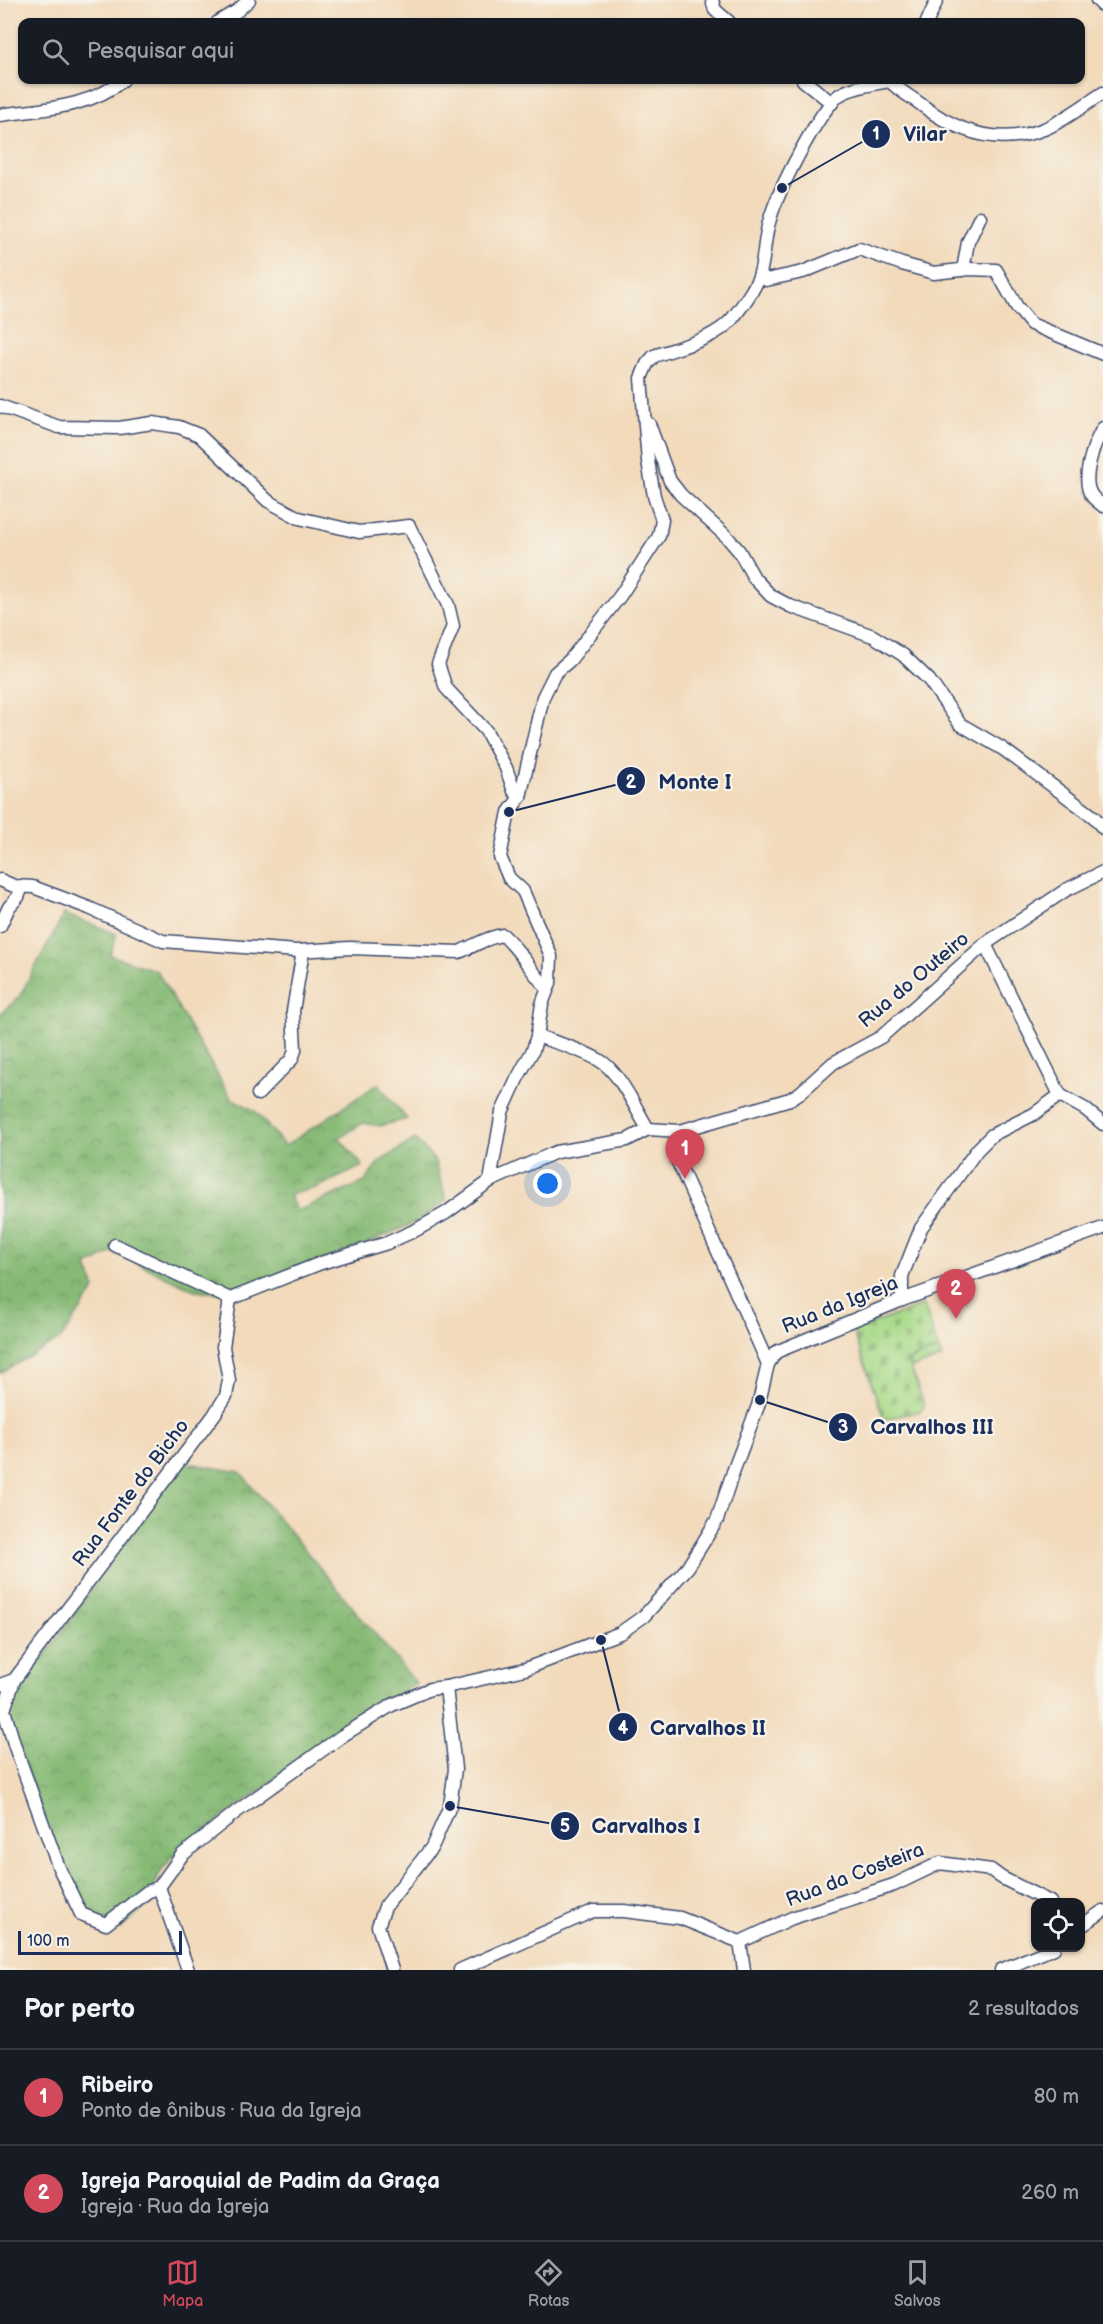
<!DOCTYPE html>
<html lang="pt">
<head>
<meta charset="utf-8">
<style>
  :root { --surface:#171b24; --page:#242831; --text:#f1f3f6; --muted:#9ea1a6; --line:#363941; --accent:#d1495b }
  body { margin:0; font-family:"Balsamiq Sans",sans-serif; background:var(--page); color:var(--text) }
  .controls { position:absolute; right:18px; bottom:18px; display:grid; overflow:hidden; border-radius:12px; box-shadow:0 2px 4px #0004 }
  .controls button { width:54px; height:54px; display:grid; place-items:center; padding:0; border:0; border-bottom:2px solid var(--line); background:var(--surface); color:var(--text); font:30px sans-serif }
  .scale { position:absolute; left:18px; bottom:15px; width:164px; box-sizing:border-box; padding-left:6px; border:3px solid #1b2f5e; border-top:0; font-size:16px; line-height:21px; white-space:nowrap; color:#1b2f5e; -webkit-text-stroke:4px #f7f3e8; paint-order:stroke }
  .you { position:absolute; left:548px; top:1184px; width:21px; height:21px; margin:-15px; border:4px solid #fff; border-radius:50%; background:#1a73e8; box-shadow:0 0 0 9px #1a73e833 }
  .badge { display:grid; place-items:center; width:39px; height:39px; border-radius:50%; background:var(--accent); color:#fff; font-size:20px; font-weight:700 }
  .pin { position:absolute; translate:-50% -50px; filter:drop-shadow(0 2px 3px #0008) }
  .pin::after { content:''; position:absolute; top:32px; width:21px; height:18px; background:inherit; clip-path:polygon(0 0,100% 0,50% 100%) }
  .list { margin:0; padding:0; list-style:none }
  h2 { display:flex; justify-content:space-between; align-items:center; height:78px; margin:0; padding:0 24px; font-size:26px }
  h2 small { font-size:20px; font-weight:400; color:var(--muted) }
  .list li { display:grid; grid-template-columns:39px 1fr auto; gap:18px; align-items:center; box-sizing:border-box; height:96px; padding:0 24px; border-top:2px solid var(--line) }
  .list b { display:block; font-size:22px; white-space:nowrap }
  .list p { margin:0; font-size:20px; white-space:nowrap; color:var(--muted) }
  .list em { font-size:20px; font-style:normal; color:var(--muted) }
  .icon { flex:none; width:33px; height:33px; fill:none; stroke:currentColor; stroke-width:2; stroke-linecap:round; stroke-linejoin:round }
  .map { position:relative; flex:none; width:1103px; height:1970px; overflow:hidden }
  .search { position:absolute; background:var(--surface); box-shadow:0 2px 4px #0004; left:18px; right:18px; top:18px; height:66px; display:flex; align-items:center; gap:15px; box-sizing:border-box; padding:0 21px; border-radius:12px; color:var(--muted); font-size:22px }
  .sheet { height:270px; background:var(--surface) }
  nav { display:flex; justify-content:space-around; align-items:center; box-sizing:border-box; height:84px; border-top:2px solid var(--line); background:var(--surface); font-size:16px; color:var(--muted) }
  nav a { display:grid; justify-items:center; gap:3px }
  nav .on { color:var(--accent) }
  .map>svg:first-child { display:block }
  .grass { fill:url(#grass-dots); stroke:#628474; stroke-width:1.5 }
  .forest { fill:url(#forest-crowns); stroke:#50746a; stroke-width:1.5 }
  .cemetery { fill:url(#cemetery-stones); stroke:#628474; stroke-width:1.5 }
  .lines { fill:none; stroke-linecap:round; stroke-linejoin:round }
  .minor-casing { stroke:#3b496c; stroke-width:15 }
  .minor { stroke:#fff; stroke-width:12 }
  .labels { text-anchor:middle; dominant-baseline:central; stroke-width:4.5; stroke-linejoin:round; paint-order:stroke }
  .street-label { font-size:20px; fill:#1b2f5e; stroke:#f7f3e8 }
  .leader { fill:none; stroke:#1b2f5e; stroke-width:2 }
  .callout-dot { fill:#1b2f5e; stroke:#f7f3e8; stroke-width:2 }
  .mark-label { font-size:18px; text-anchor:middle; font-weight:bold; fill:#fff }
  .callout-label { font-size:21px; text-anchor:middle; font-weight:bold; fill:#1b2f5e; stroke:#f7f3e8; stroke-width:4.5; stroke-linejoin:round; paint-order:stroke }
</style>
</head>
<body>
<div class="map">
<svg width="1103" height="1970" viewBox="0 0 1103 1970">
  <defs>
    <pattern id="grass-dots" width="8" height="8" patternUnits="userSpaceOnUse" patternTransform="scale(1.5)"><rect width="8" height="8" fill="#a8da89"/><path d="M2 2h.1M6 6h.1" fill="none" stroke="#90bb79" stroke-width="1.8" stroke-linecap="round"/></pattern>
    <pattern id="forest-crowns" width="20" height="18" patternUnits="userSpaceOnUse" patternTransform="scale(1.5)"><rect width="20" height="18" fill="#86ba75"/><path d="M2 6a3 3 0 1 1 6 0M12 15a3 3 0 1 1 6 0" fill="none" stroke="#6d9863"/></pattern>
    <pattern id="cemetery-stones" width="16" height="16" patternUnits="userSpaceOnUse" patternTransform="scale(1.5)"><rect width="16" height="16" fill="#a8da89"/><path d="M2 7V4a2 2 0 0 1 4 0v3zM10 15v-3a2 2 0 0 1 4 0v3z" fill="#90bb79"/></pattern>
  </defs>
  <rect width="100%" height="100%" fill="#f7f3e8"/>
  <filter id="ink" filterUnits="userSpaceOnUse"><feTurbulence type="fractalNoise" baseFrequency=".0167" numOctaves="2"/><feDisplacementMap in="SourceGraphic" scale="12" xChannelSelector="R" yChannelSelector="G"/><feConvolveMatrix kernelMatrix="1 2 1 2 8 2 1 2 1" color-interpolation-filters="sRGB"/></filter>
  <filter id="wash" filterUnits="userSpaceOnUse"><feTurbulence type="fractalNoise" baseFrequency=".008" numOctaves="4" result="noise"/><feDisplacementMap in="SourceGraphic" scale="24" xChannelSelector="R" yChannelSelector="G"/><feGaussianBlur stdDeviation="1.35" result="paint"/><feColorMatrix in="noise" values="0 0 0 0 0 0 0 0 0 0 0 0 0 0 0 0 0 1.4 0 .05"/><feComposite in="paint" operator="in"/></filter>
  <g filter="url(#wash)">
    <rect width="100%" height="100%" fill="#f2dabb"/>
    <path class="grass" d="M938,1349L942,1358L911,1368L908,1359Z"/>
    <g class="forest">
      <path d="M64,914L117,934L110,955L157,971L231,1098L255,1111L285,1146L378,1084L407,1119L380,1126L363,1123L339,1138L363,1166L318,1187L289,1195L297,1211L365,1182L379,1162L415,1139L434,1160L447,1200L418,1221L371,1242L232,1294L195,1290L113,1252L87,1266L95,1289L61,1339L0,1373V1014L19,997Z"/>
      <path d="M181,1462L240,1472L416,1683L358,1720L186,1844C170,1861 152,1874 153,1900L120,1929L81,1914L4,1710L14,1680L16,1697Z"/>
    </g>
    <path class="cemetery" d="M924,1305L938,1349L908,1360L924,1405L921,1411L884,1419L853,1331Z"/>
  </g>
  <g filter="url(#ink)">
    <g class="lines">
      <defs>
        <g id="minor">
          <path d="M712,0L715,10L729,22"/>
          <path d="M1097,0L1103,6"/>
          <path d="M218,22L237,11L249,0"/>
          <path d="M927,22L937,0"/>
          <path d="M803,80L832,103"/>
          <path d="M890,81C900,92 912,97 923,106C959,133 1000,146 1044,129C1064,121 1084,105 1103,93"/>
          <path d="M0,115C41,109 90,108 123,80"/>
          <path d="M963,270L968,242L980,217"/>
          <path d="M760,274L766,280L803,272L859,249L902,264L934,273L969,269L996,270L1017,307L1031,324L1103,354"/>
          <path d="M0,406L59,427L119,428L152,423L179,427L199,435L268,501L299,518L359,532L409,526L448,605L453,626L438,664L446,688L486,731L506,768L514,791L520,797"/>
          <path d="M649,424L670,481L681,495L727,537L739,551L754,578L771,596L790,606L873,636L903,655L929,680L960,724L1003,749L1094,817L1103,828"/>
          <path d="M1103,428C1094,443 1080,480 1092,496C1095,500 1100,503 1103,506"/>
          <path d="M0,880L14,886L33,887L89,908L163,941L297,951L350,948L459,952C475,946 486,937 503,935C521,951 531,972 548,989"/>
          <path d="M0,926L9,907L18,897L22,887"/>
          <path d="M985,944L1060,1095"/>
          <path d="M537,1036C557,1043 580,1049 599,1060C619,1071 636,1109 648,1129"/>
          <path d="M258,1094L292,1059L295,1050L293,1011L303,951"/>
          <path d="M680,1131L676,1141L678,1162L768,1364"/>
          <path d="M490,1181L502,1112L517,1079L533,1050L537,1036L542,1004L550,983L551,956L523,891L509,878L500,857L509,812L520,797L543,697L555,673L570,660L620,596L659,536L662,520L654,496L648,461L641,378L647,364L654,356C679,347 714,340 732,319C740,309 757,286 760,273C765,255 764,237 770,219C778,191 817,114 838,96C848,88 877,83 890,81"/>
          <path d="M115,1245L230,1299L321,1263L387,1243L416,1230L446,1213L490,1181L556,1152L627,1140L648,1129L680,1131L790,1099L801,1092L833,1063L881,1037L985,944L1066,890L1103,872"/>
          <path d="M902,1300V1276L921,1228L977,1150L992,1135L1034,1114L1060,1095L1085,1109L1103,1124"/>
          <path d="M14,1680L4,1710L15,1747L59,1868L81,1914L106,1924L147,1892L159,1887L182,1855L236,1812L342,1736L392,1705L430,1689L446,1687L525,1669L620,1633L644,1616L688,1567L717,1520L733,1472L758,1406L768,1364L776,1352L902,1300L1103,1228"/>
          <path d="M0,1685L14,1680L214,1415L226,1396L229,1380L223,1347L230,1299"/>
          <path d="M159,1887L188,1970"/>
          <path d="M1080,1927L1103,1911"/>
          <path d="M740,1942L744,1970"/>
          <path d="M392,1970L378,1926L385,1907L432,1847L450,1806L455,1769L446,1687"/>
          <path d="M460,1970L593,1911H624L680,1918L740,1942L792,1918L894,1885L940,1863L991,1870L1002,1878L1050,1902"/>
          <path d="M1001,1970L1054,1948"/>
        </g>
      </defs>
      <use href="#minor" class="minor-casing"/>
      <use href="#minor" class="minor"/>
    </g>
  </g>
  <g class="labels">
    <g class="street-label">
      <text transform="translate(914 980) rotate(-40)">Rua do Outeiro</text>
      <text transform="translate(840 1305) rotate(-22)">Rua da Igreja</text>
      <text transform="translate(131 1493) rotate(-53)">Rua Fonte do Bicho</text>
      <text transform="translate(855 1875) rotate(-21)">Rua da Costeira</text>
    </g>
  </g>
  <path class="leader" d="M782 188L876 134M509 812L631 781M760 1400L843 1427M601 1640L623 1727M450 1806L565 1826"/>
  <g class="callout-dot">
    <circle cx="782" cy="188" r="6"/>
    <circle cx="509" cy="812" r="6"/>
    <circle cx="760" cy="1400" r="6"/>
    <circle cx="601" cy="1640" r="6"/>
    <circle cx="450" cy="1806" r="6"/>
    <circle cx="876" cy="134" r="15"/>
    <circle cx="631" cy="781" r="15"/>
    <circle cx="843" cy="1427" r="15"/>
    <circle cx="623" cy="1727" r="15"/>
    <circle cx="565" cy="1826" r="15"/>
  </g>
  <g class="mark-label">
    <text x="876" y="140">1</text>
    <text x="631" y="788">2</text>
    <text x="843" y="1433">3</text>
    <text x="623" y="1734">4</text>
    <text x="565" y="1832">5</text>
  </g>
  <g class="callout-label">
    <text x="925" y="141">Vilar</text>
    <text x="695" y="789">Monte I</text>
    <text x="932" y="1434">Carvalhos III</text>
    <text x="708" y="1735">Carvalhos II</text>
    <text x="646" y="1833">Carvalhos I</text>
  </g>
</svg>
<div class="controls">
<button><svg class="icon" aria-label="locate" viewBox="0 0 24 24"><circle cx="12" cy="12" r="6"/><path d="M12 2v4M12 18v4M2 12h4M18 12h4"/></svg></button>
</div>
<div class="scale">100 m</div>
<div class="you"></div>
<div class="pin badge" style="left:685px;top:1179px">1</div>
<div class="pin badge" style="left:956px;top:1319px">2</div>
<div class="search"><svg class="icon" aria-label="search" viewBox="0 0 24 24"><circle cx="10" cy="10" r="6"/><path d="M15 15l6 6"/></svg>Pesquisar aqui</div>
</div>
<section class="sheet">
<h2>Por perto<small>2 resultados</small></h2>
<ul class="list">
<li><span class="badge">1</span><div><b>Ribeiro</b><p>Ponto de ônibus · Rua da Igreja</p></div><em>80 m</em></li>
<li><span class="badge">2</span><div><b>Igreja Paroquial de Padim da Graça</b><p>Igreja · Rua da Igreja</p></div><em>260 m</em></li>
</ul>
</section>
<nav>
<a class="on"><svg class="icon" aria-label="map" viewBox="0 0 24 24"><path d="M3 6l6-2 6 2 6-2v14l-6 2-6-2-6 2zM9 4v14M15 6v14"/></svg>Mapa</a>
<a><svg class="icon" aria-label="directions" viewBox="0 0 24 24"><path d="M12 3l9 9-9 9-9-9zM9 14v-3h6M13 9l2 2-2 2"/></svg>Rotas</a>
<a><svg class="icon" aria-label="saved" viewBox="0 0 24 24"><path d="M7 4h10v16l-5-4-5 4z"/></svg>Salvos</a>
</nav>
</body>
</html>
